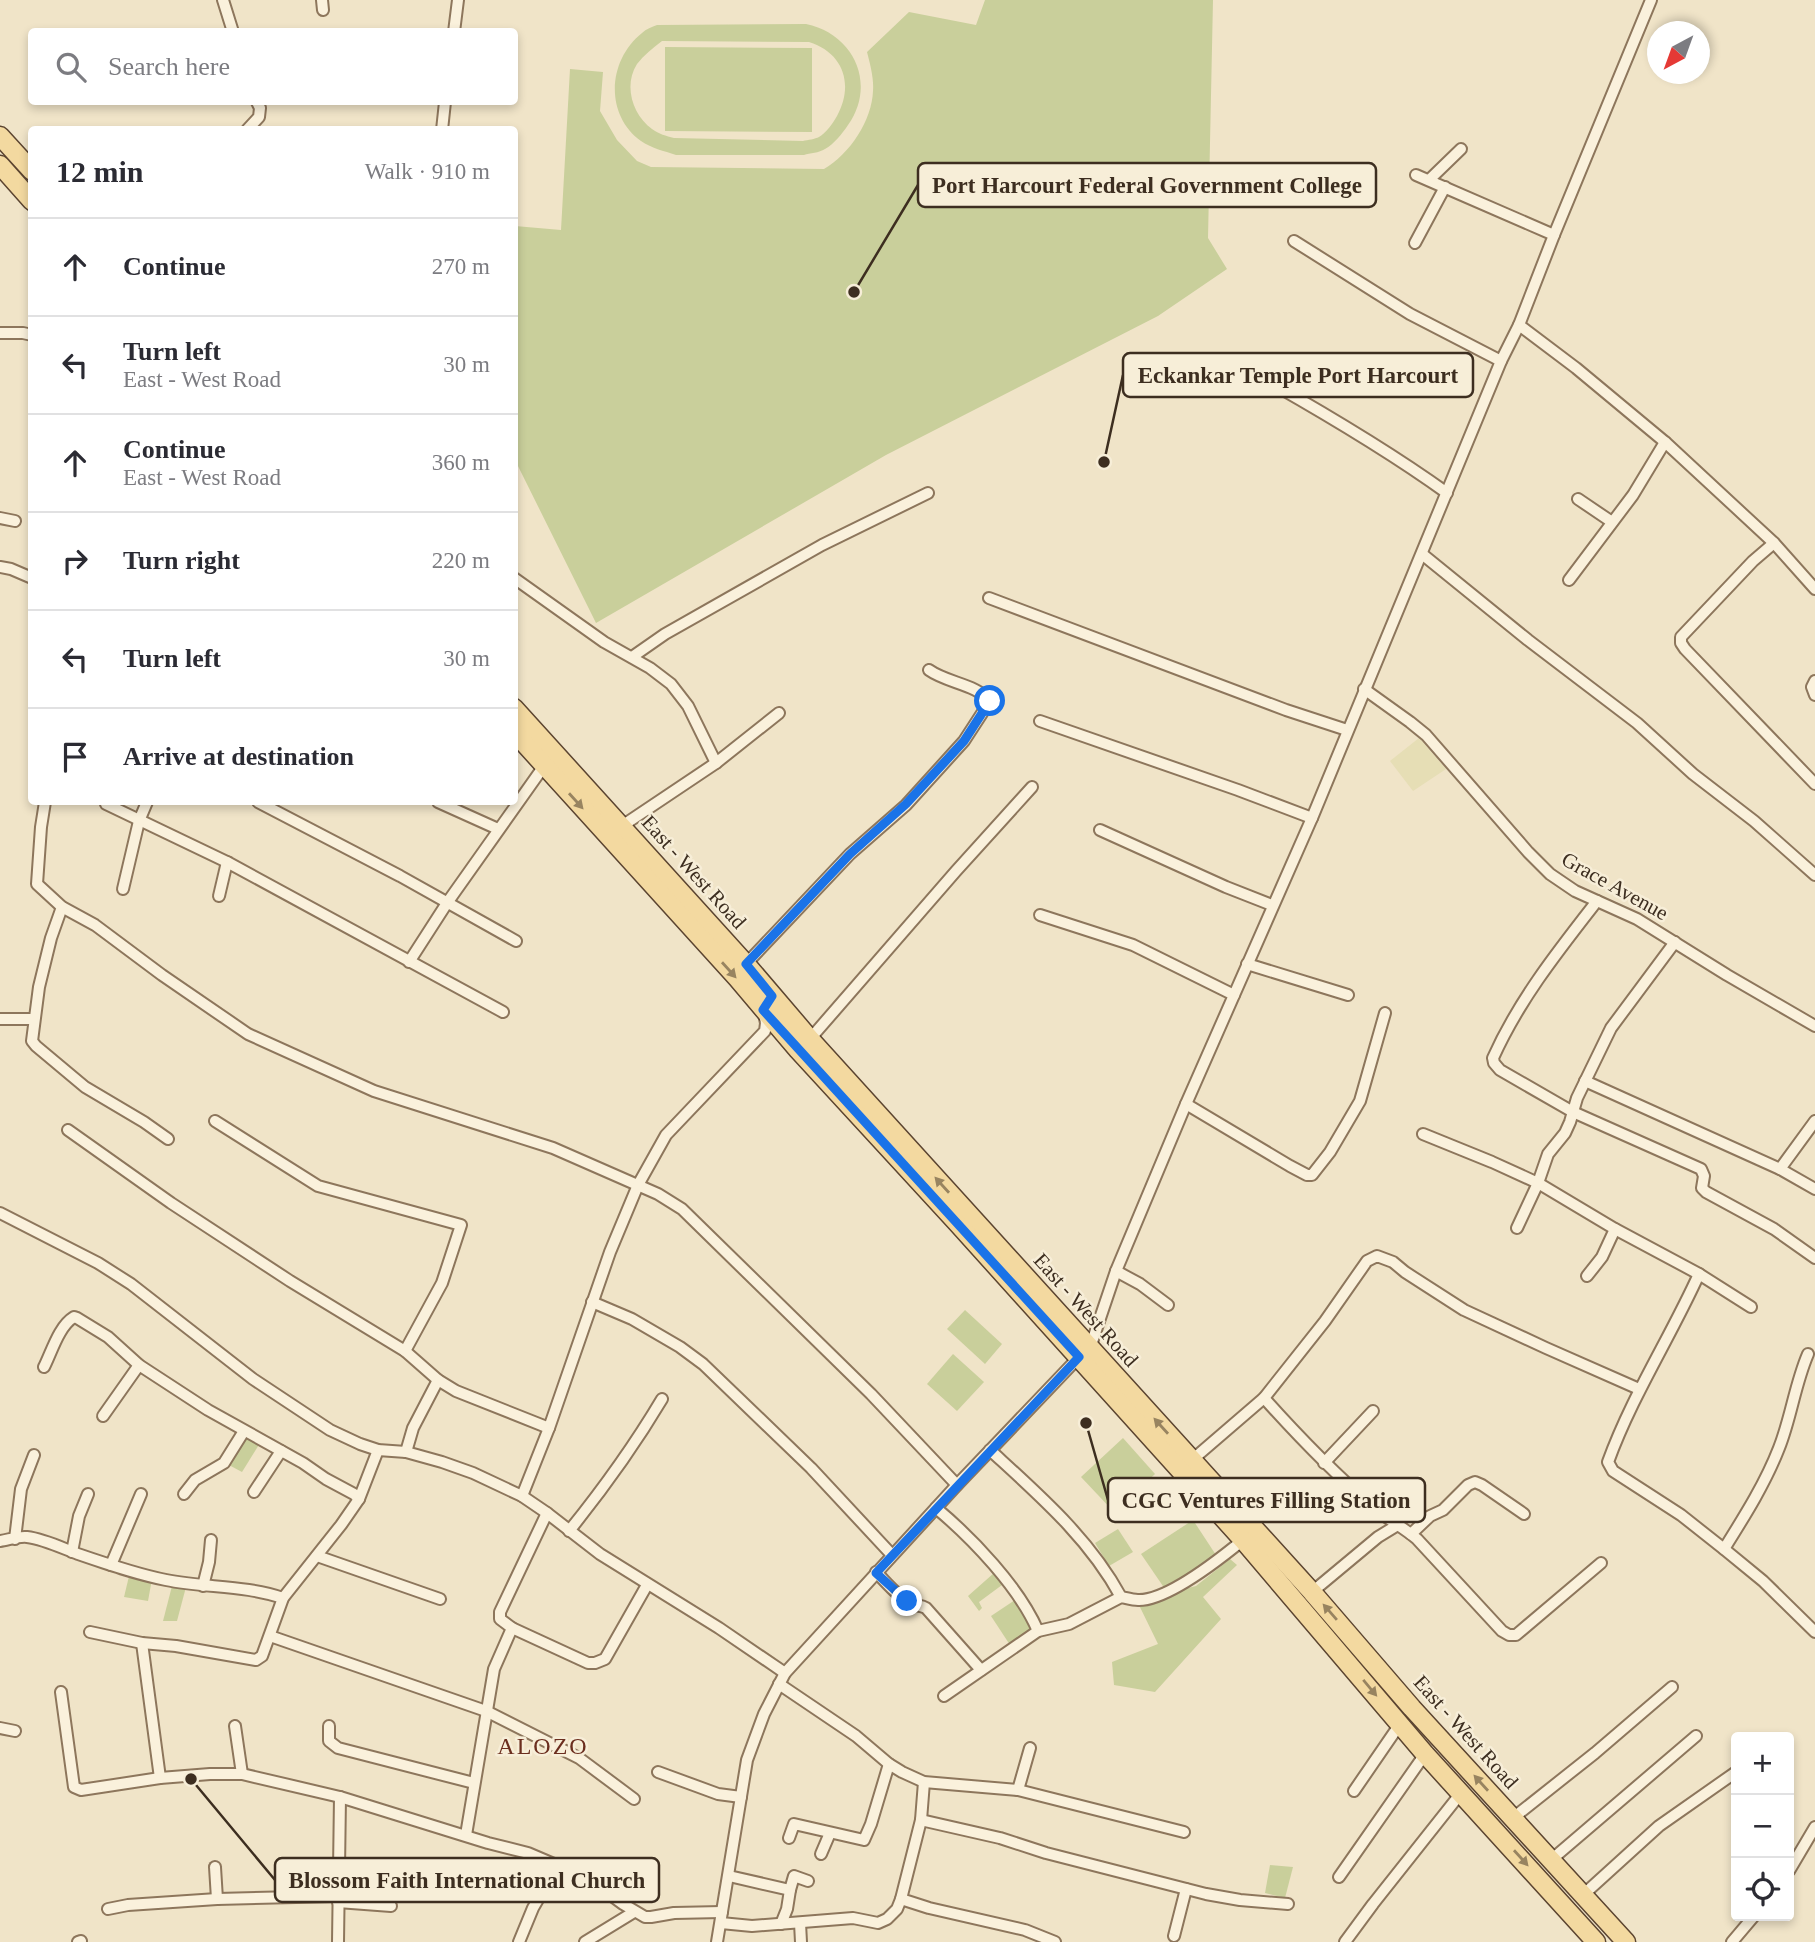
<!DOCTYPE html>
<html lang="en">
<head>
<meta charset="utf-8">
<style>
  :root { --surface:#fff; --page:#f2f2f3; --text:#2b2b33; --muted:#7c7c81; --line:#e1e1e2 }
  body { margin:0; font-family:Georgia,serif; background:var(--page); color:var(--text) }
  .controls { position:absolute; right:21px; bottom:21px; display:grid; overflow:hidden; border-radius:7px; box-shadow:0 4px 10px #0003 }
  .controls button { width:63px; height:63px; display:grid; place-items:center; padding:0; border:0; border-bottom:2px solid var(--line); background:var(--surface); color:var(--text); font:35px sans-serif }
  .compass { position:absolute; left:1647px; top:21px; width:63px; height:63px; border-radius:50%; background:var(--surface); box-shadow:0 4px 10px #0003; rotate:221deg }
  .stop { position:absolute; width:21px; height:21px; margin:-16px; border:5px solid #1a73e8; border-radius:50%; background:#fff }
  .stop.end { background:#1a73e8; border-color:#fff; box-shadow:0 2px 7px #0008 }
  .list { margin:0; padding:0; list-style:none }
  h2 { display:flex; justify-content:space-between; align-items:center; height:91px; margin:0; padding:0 28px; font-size:30px }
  h2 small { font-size:23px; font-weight:400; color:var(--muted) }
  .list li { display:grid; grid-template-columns:46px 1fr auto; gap:21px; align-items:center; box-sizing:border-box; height:98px; padding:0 28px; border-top:2px solid var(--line) }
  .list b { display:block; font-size:26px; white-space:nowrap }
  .list p { margin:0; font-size:23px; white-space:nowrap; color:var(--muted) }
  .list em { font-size:23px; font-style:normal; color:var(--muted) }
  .icon { flex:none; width:38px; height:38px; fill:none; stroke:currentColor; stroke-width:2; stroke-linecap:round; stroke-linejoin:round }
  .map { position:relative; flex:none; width:1815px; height:1942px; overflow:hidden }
  .search { position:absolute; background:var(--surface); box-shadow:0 4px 10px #0003; left:28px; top:28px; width:490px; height:77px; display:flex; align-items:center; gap:18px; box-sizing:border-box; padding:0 24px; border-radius:7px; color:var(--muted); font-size:26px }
  .panel { position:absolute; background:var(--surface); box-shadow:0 4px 10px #0003; left:28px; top:126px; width:490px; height:679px; border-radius:7px }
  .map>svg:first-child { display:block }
  .farmland { fill:#e6deb5 }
  .green { fill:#c9cf9b; fill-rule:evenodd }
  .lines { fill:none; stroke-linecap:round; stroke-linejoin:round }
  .minor-casing { stroke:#8d765c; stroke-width:14 }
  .primary-casing { stroke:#5b4430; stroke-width:21 }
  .minor { stroke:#faf1dc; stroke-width:10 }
  .primary { stroke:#f3d9a0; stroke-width:18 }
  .oneway { fill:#988460 }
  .route { stroke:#1a73e8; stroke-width:9 }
  .labels { text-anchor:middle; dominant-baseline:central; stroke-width:5; stroke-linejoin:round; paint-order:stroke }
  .street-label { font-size:21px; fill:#3d2e20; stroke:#f7eed8 }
  .quarter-label { font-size:24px; letter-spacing:2px; fill:#6b2e1e; stroke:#f7eed8 }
  .leader { fill:none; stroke:#3d2e20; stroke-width:2.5 }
  .callout-dot { fill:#3d2e20; stroke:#f7eed8; stroke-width:2.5 }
  .callout { fill:#f7eed8; stroke:#3d2e20; stroke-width:2.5 }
  .callout-label { font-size:23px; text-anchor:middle; font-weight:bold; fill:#3d2e20 }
</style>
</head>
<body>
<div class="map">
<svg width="1815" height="1942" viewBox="0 0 1815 1942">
  <rect width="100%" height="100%" fill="#f0e4c8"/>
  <path class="farmland" d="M1419,738L1446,769L1413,791L1390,761Z"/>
  <g class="green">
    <path d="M985,0H1213L1208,238L1227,269L1158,316L886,455L596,623L515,460V226L561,230L570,69L603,72L600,111L617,140L637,161L651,167L824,169C850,154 872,120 873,91C874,78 870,64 867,52L909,12L976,25Z"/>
    <path d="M806,24C854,34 877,84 848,125C842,134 834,144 825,149C819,153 810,153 804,155H676C664,151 651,148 641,141C604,114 608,60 642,33C646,29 652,27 657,25ZM662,41L809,42C844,53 854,85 837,116C833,123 826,133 819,137C815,139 808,140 803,141L674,138C666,136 659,134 652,129C633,115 623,86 637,64C644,55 653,48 662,41Z"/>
    <path d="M665,47L812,48V132L665,131Z"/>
    <path d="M965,1310L1002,1344L985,1364L947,1329Z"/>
    <path d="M953,1354L984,1382L957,1411L927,1384Z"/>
    <path d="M246,1436L260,1443L242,1472L227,1464Z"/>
    <path d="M1123,1438L1155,1474L1114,1512L1081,1477Z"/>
    <path d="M1193,1520L1216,1555L1165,1589L1141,1554Z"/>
    <path d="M1118,1529L1133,1552L1109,1566L1095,1543Z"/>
    <path d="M1230,1559L1237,1565L1203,1597L1221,1619L1155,1692L1114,1685L1112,1662L1158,1644L1137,1601L1196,1586Z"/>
    <path d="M130,1572L152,1579L148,1601L124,1597Z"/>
    <path d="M994,1573L1002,1585L979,1602L982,1608L979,1611L968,1596Z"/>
    <path d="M173,1582L186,1587L177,1621H163Z"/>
    <path d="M1015,1600L1035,1629L1010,1645L991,1616Z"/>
    <path d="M1270,1865L1293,1867L1285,1898L1265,1893Z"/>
  </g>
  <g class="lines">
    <defs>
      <g id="minor">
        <path d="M223,0L233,32"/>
        <path d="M322,0L323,10"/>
        <path d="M454,32L458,0"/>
        <path d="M247,130L259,117L260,108L257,102"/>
        <path d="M442,130L445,102"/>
        <path d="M1416,175L1554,235"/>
        <path d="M1429,180L1461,149"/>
        <path d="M1294,241L1410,314L1501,361"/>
        <path d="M1415,243L1445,187"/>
        <path d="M1519,325L1576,368L1665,442L1774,543L1815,589"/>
        <path d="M0,333H23L32,335"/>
        <path d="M1255,374C1321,411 1386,449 1447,493"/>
        <path d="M1578,499L1612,522"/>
        <path d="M0,518L15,521"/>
        <path d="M1774,543L1753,561L1681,637V643L1685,649L1815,784"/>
        <path d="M1422,554L1528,640L1637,723L1693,774L1754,821L1815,875"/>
        <path d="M0,567L11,569L32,578"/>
        <path d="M514,578L604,642L650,668L671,684L688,706L716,763"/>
        <path d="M1569,580L1633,495L1665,442"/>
        <path d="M989,598L1286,710L1347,730"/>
        <path d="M632,657L665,634L822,545L928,493"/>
        <path d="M1815,681L1812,687L1815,695"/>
        <path d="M1364,689L1410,722L1426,735L1528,852L1550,874L1575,891L1637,919L1727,975L1815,1026"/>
        <path d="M1040,721L1238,790L1312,818"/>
        <path d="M45,802L41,827L37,884L62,907L95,925L162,975L248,1034L374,1091L553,1148L658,1194L682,1209L871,1394L957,1485"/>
        <path d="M258,802L400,876L516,941"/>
        <path d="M438,802L498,829"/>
        <path d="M106,804L227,862L503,1012"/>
        <path d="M622,826L716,763L779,713"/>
        <path d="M1100,830L1226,887L1272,905"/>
        <path d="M123,889L139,821L147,802"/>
        <path d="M219,896L227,862"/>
        <path d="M1597,901C1558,951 1519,1000 1493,1058L1494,1063L1500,1070L1573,1112L1701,1169L1704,1176L1702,1188L1706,1192L1774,1229L1815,1258"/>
        <path d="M62,907L51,938L39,987L32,1041L36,1046L85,1087L144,1122L168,1139"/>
        <path d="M1040,915L1133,945L1234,995"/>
        <path d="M409,962L447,903L544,766"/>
        <path d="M746,964L850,854L906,805L964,741L990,701C976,684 947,683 929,670"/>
        <path d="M1247,964L1348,995"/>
        <path d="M0,1019H34"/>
        <path d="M810,1039L956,871L1032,787"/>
        <path d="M1585,1081L1780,1169L1815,1189"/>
        <path d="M1186,1104L1290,1166L1307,1175H1312L1330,1152L1360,1101L1385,1013"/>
        <path d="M215,1121L318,1186L461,1225L442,1283L405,1351"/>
        <path d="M68,1130L171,1203L290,1281L405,1351L438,1380L456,1391L549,1428"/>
        <path d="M1423,1134L1492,1162L1538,1183L1615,1229L1699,1274L1751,1307"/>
        <path d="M1780,1169L1815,1121"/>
        <path d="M0,1213L98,1263L131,1284L253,1379L330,1430L360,1444L378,1450L406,1452L442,1462L473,1473L522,1496L547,1513L600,1554L719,1628L785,1673"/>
        <path d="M1517,1228L1538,1183L1548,1154L1565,1133L1570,1122L1577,1098L1611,1028L1675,942"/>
        <path d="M1116,1271L1140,1284L1168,1305"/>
        <path d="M1699,1274C1670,1338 1632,1396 1608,1462L1613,1471L1681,1515L1724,1549L1763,1581L1815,1632"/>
        <path d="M1587,1276L1602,1257L1615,1229"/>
        <path d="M592,1302L632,1319L680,1347L703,1364L811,1468L892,1555"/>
        <path d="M1090,1348L1116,1271L1186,1104L1312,818L1501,361L1519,325L1554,235L1651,0"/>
        <path d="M44,1367C52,1351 59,1326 74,1317L77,1318L108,1337L139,1365L208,1410L303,1463L326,1479L354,1494L359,1499"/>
        <path d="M1264,1398C1298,1436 1334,1473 1373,1507C1387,1519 1403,1527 1417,1539L1502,1631L1509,1635H1516L1601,1563"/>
        <path d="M103,1416L139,1365"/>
        <path d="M990,1450C1039,1495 1089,1538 1121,1597"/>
        <path d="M406,1452L413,1428L438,1380"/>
        <path d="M1192,1460L1264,1398L1325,1321L1367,1261L1377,1256L1393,1262L1405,1272L1464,1310L1546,1348L1639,1389"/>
        <path d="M1324,1463L1373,1411"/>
        <path d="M254,1492L281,1451"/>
        <path d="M184,1494L195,1480L224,1463L244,1431"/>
        <path d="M522,1496L549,1428L610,1252L638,1185L666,1135L765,1031L766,1023L764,1014"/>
        <path d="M936,1508C972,1538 1019,1587 1038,1631"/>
        <path d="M547,1513L500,1612V1619L512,1628L588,1663H595L605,1659L647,1585"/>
        <path d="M569,1531C603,1489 634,1446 662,1399"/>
        <path d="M1411,1534L1430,1516L1443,1510L1468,1485L1475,1482L1482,1485L1524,1514"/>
        <path d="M15,1539L21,1489L34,1455"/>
        <path d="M0,1541C8,1540 18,1536 27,1537C44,1539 62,1548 78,1554C107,1564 136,1574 166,1580C205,1588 245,1585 283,1598"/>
        <path d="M1724,1549C1744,1517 1765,1484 1779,1448C1791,1418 1795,1384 1808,1354"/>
        <path d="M72,1552L79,1516L88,1494"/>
        <path d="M317,1556L440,1599"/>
        <path d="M111,1565L141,1494"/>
        <path d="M876,1572C886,1582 898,1597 910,1603C915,1606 921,1605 926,1608L981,1670"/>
        <path d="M203,1586L209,1562L211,1540"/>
        <path d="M1312,1592L1378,1537L1396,1526"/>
        <path d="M90,1632L142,1643L176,1646L256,1660L262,1656L283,1598L341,1525L359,1499L378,1450"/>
        <path d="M270,1636L486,1711L579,1758L634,1799"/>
        <path d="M142,1643L160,1778"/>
        <path d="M779,1684L856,1736L889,1764L902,1772L924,1782L1018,1790L1184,1832"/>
        <path d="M61,1692L74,1787L81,1790L160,1778L210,1774H242L340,1797L488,1843L528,1853L589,1879L623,1904L645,1917H651L674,1913L722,1912"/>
        <path d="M944,1696L1038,1631L1069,1624L1121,1597C1126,1598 1133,1600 1138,1600C1167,1601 1221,1558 1243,1540"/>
        <path d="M235,1726L242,1774"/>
        <path d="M329,1726V1741L338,1748L474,1783"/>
        <path d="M0,1728L15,1731"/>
        <path d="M658,1772L718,1794L741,1797"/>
        <path d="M924,1782L921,1820L901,1899L929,1908L1025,1930L1055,1942"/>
        <path d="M1018,1790L1030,1748"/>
        <path d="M1354,1791L1400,1724"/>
        <path d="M1513,1818L1595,1753L1672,1687"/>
        <path d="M921,1820L1000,1838L1046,1853L1206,1894L1240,1900L1288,1904"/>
        <path d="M466,1835L494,1669L512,1628"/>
        <path d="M789,1838L794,1824L864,1840L871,1824L889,1764"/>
        <path d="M821,1854L830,1833"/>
        <path d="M1551,1860L1696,1736"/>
        <path d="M215,1867L217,1899"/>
        <path d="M1789,1871L1815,1827"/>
        <path d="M729,1876L790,1890L787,1909L781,1924"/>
        <path d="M1339,1877L1425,1754"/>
        <path d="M790,1890L794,1876L808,1881"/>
        <path d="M1583,1895L1659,1826L1736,1772"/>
        <path d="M338,1902L391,1906"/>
        <path d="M108,1909L128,1905L217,1899L338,1896"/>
        <path d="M721,1923L752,1926L853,1918L878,1923L887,1919L897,1909L901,1899"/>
        <path d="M800,1923L801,1942"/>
        <path d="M1174,1936L1186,1889"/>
        <path d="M78,1942L81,1941"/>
        <path d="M338,1942L340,1797"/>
        <path d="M519,1942L533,1908L558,1865"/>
        <path d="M585,1942L634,1912"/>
        <path d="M717,1942L747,1760L764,1714L785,1673L957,1485L1079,1357"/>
        <path d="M1345,1942L1373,1904L1461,1793"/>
        <path d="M1732,1942L1754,1916"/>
      </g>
      <g id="primary">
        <path d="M0,136L32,171"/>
        <path d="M0,165L32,201"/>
        <path d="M514,708L746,964L810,1039L1312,1592L1412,1708L1626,1942"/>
        <path d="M514,732L737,978L798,1050L958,1224L1243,1540L1425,1754L1596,1942"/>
      </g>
    </defs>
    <use href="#minor" class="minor-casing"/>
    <use href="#primary" class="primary-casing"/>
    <use href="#minor" class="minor"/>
    <use href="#primary" class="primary"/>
  </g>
  <defs><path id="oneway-solid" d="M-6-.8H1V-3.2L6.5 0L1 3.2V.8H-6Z" transform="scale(1.75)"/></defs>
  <g class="oneway">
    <use href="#oneway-solid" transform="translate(576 801) rotate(48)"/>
    <use href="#oneway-solid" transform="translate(729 970) rotate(48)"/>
    <use href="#oneway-solid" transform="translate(942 1185) rotate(-132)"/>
    <use href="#oneway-solid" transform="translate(1161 1426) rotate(-132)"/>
    <use href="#oneway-solid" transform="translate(1330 1612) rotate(-131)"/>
    <use href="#oneway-solid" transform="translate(1370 1688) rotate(50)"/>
    <use href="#oneway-solid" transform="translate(1481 1783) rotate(-132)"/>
    <use href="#oneway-solid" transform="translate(1521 1858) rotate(48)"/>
  </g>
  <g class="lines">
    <path class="route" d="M907,1601L876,1573L1079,1357L763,1010L772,996L746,964L850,854L906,804L964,741L990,701"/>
  </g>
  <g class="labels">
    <g class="street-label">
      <text transform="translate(694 872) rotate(48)">East - West Road</text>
      <text transform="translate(1615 886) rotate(29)">Grace Avenue</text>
      <text transform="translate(1086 1310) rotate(48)">East - West Road</text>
      <text transform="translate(1466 1732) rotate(48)">East - West Road</text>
    </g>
    <g class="quarter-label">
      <text x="543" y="1746">ALOZO</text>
    </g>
  </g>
  <path class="leader" d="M854 292L918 185M1104 462L1123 375M1086 1423L1108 1500M191 1779L275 1880"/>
  <g class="callout-dot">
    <circle cx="854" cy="292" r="7"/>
    <circle cx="1104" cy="462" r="7"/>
    <circle cx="1086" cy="1423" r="7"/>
    <circle cx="191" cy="1779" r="7"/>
  </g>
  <g class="callout">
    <rect x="918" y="163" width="458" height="44" rx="7"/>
    <rect x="1123" y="353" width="350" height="44" rx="7"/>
    <rect x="1108" y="1478" width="317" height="44" rx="7"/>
    <rect x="275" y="1858" width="384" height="44" rx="7"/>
  </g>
  <g class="callout-label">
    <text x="1147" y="193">Port Harcourt Federal Government College</text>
    <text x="1298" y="383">Eckankar Temple Port Harcourt</text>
    <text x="1266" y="1508">CGC Ventures Filling Station</text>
    <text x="467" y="1888">Blossom Faith International Church</text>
  </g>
</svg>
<div class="controls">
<button>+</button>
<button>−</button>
<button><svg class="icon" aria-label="locate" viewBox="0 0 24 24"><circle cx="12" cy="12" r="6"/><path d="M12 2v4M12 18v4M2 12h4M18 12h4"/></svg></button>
</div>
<svg class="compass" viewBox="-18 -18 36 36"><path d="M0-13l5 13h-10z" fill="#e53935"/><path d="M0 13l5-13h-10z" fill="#7c7c81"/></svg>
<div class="stop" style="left:990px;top:701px"></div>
<div class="stop end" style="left:907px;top:1601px"></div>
<div class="search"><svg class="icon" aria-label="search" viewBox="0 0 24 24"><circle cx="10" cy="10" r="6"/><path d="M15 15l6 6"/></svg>Search here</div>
<section class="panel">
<h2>12 min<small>Walk · 910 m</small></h2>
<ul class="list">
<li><svg class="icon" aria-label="ahead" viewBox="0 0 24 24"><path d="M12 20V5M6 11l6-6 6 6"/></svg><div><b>Continue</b></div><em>270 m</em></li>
<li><svg class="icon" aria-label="left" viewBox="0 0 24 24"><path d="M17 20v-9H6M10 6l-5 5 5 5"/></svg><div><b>Turn left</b><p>East - West Road</p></div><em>30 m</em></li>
<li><svg class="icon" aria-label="ahead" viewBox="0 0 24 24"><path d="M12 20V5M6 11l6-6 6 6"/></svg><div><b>Continue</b><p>East - West Road</p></div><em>360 m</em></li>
<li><svg class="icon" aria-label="right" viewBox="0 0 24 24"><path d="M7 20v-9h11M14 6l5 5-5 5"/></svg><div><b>Turn right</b></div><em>220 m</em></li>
<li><svg class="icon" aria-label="left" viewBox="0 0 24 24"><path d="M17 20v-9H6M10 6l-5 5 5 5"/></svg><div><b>Turn left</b></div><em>30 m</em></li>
<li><svg class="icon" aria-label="arrive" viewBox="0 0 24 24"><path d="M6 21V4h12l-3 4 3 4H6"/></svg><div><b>Arrive at destination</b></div></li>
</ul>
</section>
</div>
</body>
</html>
